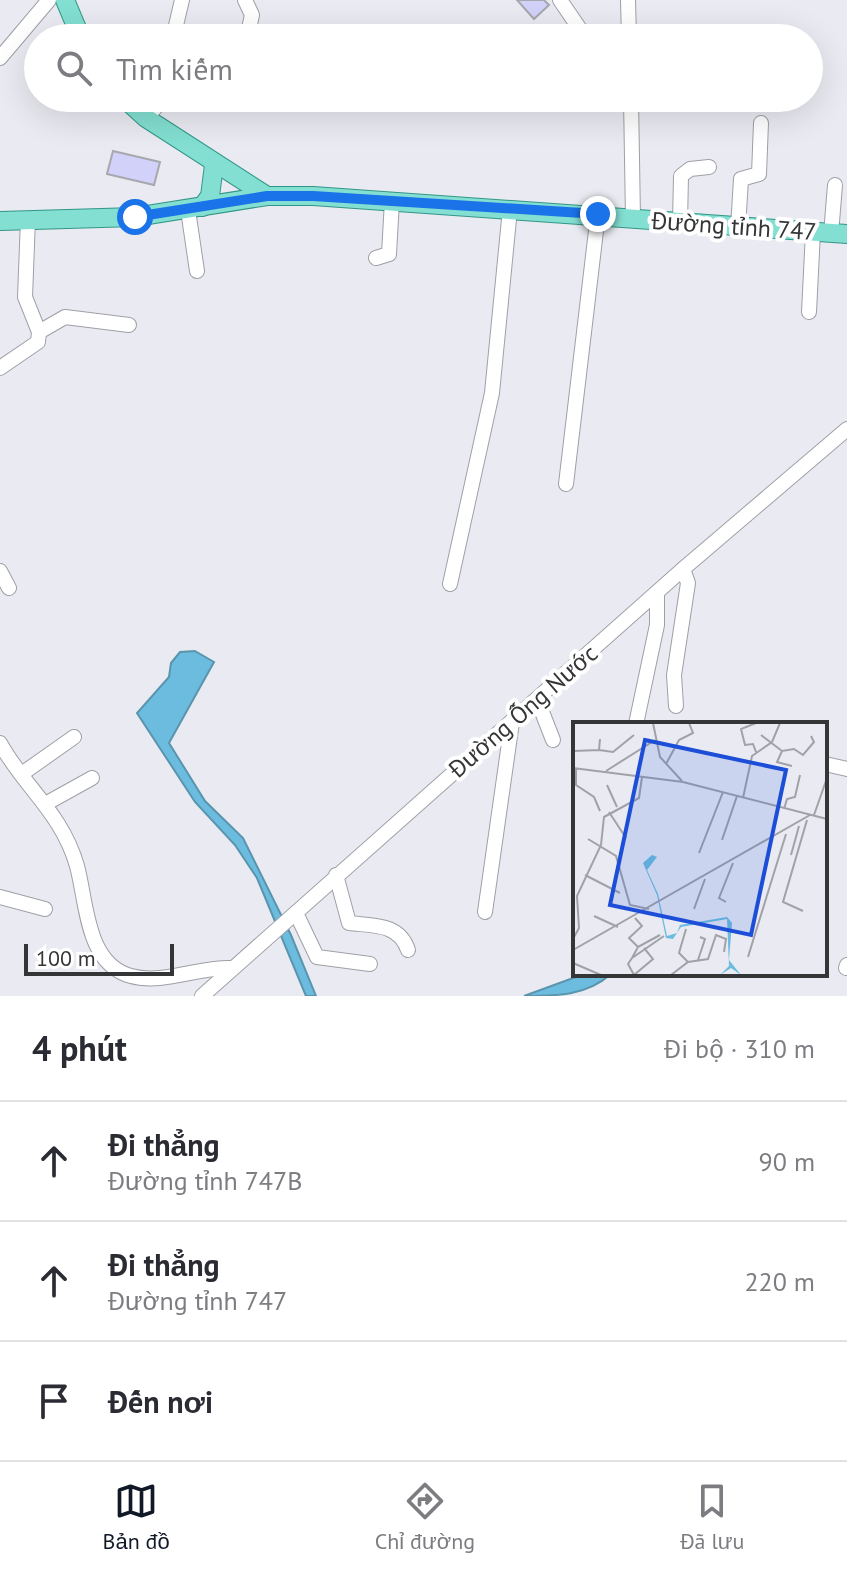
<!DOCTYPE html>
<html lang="vi">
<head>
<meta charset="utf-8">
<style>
  :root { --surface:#fff; --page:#f2f2f3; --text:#2b2b33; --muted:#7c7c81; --line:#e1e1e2; --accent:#111827 }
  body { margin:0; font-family:"PT Sans",sans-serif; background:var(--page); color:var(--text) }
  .scale { position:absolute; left:24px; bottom:20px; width:150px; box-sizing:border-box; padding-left:8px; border:4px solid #343537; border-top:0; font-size:22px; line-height:28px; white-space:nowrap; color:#343537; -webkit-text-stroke:6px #fff; paint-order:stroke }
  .stop { position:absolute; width:24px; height:24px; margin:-18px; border:6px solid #1a73e8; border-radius:50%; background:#fff }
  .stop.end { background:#1a73e8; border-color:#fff; box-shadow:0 2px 8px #0008 }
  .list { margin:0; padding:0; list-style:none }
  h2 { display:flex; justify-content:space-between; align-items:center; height:104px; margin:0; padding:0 32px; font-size:34px }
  h2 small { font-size:26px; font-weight:400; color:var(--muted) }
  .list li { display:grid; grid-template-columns:52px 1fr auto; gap:24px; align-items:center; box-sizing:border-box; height:120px; padding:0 32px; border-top:2px solid var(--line) }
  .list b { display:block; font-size:30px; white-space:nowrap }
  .list p { margin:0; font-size:26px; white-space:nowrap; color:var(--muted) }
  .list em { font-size:26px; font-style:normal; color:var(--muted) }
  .icon { flex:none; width:44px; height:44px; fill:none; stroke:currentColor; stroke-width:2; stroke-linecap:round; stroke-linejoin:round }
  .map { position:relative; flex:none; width:847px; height:996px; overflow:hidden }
  .search { position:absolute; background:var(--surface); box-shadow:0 8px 32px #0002; left:24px; right:24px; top:24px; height:88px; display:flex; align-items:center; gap:20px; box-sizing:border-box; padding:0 28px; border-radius:44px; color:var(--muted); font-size:30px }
  .sheet { height:464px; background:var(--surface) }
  nav { display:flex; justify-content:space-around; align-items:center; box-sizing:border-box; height:112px; border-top:2px solid var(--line); background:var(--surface); font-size:22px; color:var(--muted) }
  nav a { display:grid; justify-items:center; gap:4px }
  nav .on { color:var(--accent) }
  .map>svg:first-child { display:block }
  .water { fill:#6bbcdf; stroke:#5a94ad; stroke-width:2 }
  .building { fill:#d2d1fa; stroke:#a7a7ae; stroke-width:2 }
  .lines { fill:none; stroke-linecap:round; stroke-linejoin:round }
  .minor-casing { stroke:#9fa0a7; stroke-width:16 }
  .major-casing { stroke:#329687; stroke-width:20 }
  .minor { stroke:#fff; stroke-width:14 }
  .major { stroke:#83dfd1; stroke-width:18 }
  .route { stroke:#1a73e8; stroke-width:10 }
  .labels { text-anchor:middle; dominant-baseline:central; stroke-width:8; stroke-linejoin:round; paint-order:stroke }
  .street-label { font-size:24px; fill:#343537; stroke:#fff }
  .inset-road { fill:none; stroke:#a1a2a7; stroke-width:2 }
  .view { fill:#1d4ed8; fill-opacity:0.15; stroke:#1d4ed8; stroke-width:4 }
  .inset-edge { fill:none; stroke:#343537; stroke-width:4 }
</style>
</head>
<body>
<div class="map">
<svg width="847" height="996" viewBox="0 0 847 996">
  <rect width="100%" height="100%" fill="#eaebf2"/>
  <g class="water">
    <path d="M195,651L214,662L169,743L205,801L243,838L291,935L316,996H306L257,878L235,845L195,802L137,713L169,677L171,663L180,652Z"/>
    <path d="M584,974H611C586,996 557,996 524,996Z"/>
  </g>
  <g class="building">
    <path d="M517,0H544L549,5L534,19Z"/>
    <path d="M113,151L160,162L154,185L107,174Z"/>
  </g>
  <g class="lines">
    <defs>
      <g id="minor">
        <path d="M245,0L252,15L247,38"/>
        <path d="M560,0L586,38"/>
        <path d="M628,0L629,38"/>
        <path d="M173,38L182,0"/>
        <path d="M0,58L49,0"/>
        <path d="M631,98L633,219"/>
        <path d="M146,118L164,98"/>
        <path d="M188,210L197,271"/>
        <path d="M680,222L681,176L690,169L709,167"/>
        <path d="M738,228L741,179L759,174L761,123"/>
        <path d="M831,234L835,185"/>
        <path d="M376,258L389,254L392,201"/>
        <path d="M809,312L813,232"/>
        <path d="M39,332L65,317L129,325"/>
        <path d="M0,368L38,342L39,332L25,297L28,219"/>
        <path d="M566,484L598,214"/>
        <path d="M0,571L9,588"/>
        <path d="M450,584L492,393L510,209"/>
        <path d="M537,699L553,740"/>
        <path d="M676,706L674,675L688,583L683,569"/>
        <path d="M636,724L657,625V593"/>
        <path d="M0,743C24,787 62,813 77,866C87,903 86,964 131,976C163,985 200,966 233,968"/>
        <path d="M825,764L847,769"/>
        <path d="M23,773L74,737"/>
        <path d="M47,803L92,778"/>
        <path d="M336,875L349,923C373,926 399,923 408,950"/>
        <path d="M0,897L45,909"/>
        <path d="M485,912L512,722"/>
        <path d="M296,913L317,957L370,964"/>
        <path d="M846,968L847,965"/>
        <path d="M202,996L683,569L847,429"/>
      </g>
      <g id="major">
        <path d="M65,0L81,38"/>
        <path d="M124,98L146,118L267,196"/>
        <path d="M202,207L210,196L214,165"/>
        <path d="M0,221L135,217L267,196H313L847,234"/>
      </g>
    </defs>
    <use href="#minor" class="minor-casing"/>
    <use href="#major" class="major-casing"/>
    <use href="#minor" class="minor"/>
    <use href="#major" class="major"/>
  </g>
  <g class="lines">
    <path class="route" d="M135,217L267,196H313L598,214"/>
  </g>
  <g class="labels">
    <g class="street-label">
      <text transform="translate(734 226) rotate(4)">Đường tỉnh 747</text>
      <text transform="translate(523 711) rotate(-41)">Đường Ống Nước</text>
    </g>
  </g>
  <g transform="translate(573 722)">
    <rect width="254" height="254" fill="#eaebf2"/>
    <path d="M79,133L84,135L74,148L85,172L94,214L104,211L107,203L154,195L159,201L156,238L168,253L158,246L147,253L156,244L154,197L108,205L100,217L93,216L84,173L70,141Z" fill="#6bbcdf"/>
    <path class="inset-road" d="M80,1L87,35L109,59M183,1L168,7L172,23L180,22L183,30M188,13L209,29L221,27L230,33L241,20L238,14M26,28L40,30L61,13M0,29L26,28L27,17M209,29L204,40L219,44M93,42L106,18L120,11L116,1M0,46L110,60L254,97M3,47V63L21,75L27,89M33,49L82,18M34,63L44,85M170,76L179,34L199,20L207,1M211,87L214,77L222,75L227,53M36,90L53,116M241,93L254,56M15,117L43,134L57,183L76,187M149,118L164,74M126,131L150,70M218,133L226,104M12,153L47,171M153,180L146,176L160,141M121,187L132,157M230,189L210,180L234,98M21,194L45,205M62,196L69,204L56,216L65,225L87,213M113,207L106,231L115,240M0,217L6,206L4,174L28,123L31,95L66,76L69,55M65,225L59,236L91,214M0,228L237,93M175,235L213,112M59,236L55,242L61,253L80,237L71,226M125,238L132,217L127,215M0,241L28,253M98,253L115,240L135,237L143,213L153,217L151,230"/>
    <path class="view" d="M72,18L213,48L178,213L37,183Z"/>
    <rect width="254" height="254" class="inset-edge"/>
  </g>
</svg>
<div class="scale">100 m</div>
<div class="stop" style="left:135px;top:217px"></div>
<div class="stop end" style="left:598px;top:214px"></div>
<div class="search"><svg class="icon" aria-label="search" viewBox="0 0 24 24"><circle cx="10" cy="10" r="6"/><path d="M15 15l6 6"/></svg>Tìm kiếm</div>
</div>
<section class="sheet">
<h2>4 phút<small>Đi bộ · 310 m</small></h2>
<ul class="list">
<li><svg class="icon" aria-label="ahead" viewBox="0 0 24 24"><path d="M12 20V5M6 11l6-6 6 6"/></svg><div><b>Đi thẳng</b><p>Đường tỉnh 747B</p></div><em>90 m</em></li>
<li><svg class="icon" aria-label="ahead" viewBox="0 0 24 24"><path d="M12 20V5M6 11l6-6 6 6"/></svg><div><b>Đi thẳng</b><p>Đường tỉnh 747</p></div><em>220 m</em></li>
<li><svg class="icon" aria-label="arrive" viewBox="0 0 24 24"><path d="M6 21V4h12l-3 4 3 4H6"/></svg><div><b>Đến nơi</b></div></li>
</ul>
</section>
<nav>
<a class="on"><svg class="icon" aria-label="map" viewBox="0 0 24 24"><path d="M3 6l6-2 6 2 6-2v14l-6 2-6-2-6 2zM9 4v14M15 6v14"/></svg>Bản đồ</a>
<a><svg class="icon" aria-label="directions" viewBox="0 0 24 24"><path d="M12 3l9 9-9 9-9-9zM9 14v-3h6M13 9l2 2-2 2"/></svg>Chỉ đường</a>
<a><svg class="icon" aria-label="saved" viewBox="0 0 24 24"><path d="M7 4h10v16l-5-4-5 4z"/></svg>Đã lưu</a>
</nav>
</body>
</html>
